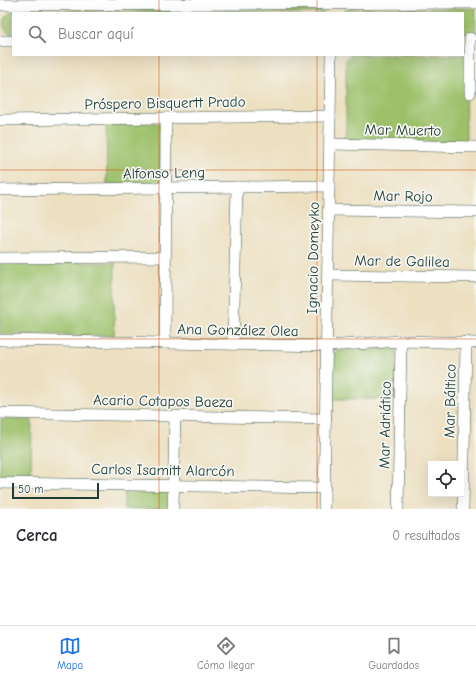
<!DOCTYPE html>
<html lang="es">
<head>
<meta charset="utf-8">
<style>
  :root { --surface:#fff; --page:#f2f2f3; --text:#2b2b33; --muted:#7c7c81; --line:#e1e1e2; --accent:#1a73e8 }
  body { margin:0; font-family:"Comic Neue",sans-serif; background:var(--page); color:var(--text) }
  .controls { position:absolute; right:12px; bottom:12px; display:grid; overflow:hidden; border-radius:0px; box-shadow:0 4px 16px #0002 }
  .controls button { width:36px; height:36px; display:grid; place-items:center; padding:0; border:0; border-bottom:1px solid var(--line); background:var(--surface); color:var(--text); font:20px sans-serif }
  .scale { position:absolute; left:12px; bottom:10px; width:87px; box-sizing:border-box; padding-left:4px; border:2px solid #1f3d34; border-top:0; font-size:11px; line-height:14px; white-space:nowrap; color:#1f3d34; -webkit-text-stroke:3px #f6f6f2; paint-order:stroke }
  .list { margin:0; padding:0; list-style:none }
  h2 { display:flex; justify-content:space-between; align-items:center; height:52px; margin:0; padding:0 16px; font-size:17px }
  h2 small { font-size:13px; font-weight:400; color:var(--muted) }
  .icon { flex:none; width:22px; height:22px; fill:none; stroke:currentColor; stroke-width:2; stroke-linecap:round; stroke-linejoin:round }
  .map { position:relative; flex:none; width:476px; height:509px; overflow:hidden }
  .search { position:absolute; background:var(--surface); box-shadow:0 4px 16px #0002; left:12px; right:12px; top:12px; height:44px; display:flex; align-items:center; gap:10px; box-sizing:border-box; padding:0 14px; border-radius:0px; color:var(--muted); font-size:15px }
  .sheet { height:116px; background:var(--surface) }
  nav { display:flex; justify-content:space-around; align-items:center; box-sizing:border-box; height:56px; border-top:1px solid var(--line); background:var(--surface); font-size:11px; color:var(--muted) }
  nav a { display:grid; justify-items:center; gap:2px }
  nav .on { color:var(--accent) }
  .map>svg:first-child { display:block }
  .green { fill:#9dc16b; stroke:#5e7f50 }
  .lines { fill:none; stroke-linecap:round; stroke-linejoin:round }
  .minor-casing { stroke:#3e5549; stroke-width:12 }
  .minor { stroke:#fff; stroke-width:11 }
  .grid { fill:none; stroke:#d45610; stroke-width:1; stroke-opacity:0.55 }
  .labels { text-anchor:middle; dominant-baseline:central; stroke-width:3.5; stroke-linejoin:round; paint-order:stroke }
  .street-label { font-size:15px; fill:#1f3d34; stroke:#f6f6f2 }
</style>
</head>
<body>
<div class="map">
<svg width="476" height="509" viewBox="0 0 476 509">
  <rect width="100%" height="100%" fill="#f6f6f2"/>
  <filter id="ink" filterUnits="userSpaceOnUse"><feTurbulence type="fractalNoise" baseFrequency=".025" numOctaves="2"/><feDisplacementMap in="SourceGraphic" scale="8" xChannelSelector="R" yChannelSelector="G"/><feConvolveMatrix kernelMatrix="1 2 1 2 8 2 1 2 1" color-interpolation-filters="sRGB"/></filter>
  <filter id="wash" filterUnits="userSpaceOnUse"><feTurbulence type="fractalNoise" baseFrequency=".012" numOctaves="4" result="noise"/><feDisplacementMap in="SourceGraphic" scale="16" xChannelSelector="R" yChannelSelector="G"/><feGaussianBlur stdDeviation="0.9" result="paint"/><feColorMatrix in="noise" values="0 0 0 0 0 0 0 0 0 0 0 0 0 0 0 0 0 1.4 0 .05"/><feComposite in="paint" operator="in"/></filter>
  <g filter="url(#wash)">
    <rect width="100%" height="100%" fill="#ede0c1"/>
    <g class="green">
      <path d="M476,8V33H463V13H343L345,10L349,9Z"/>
      <path d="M315,9H320L324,13H13V36C0,30 0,17 13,11Z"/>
      <path d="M463,54H465L466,142L346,141V60L350,55H463Z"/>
      <path d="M106,123H158L161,124L162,183L107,185Z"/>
      <path d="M0,262L115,263L114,336L0,334Z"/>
      <path d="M396,348L397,399H332V357L334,353L337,351Z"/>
      <path d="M1,419L32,420L31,475H0Z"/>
      <path d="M124,487L168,490L169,493V509H124Z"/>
    </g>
  </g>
  <g filter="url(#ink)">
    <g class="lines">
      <defs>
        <g id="minor">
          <path d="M0,5L476,3"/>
          <path d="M0,41H13"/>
          <path d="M470,93V38"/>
          <path d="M0,120L330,116"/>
          <path d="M330,144L476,147"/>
          <path d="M0,190L329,186"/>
          <path d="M329,210L476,212"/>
          <path d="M0,258L165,257"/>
          <path d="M328,275L476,277"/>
          <path d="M0,340L327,346L401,341L476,343"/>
          <path d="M165,343L166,118"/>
          <path d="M233,344L237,187"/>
          <path d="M0,413L326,419"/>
          <path d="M0,483L325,488"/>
          <path d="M173,509L175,416"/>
          <path d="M324,509L331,55"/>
          <path d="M398,509L401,341"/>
          <path d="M463,509L466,342"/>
        </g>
      </defs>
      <use href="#minor" class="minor-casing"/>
      <use href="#minor" class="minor"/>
    </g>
  </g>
  <path class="grid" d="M159,0V13M317,0V13M159,55V509M317,55V509M0,170H476M0,339H476"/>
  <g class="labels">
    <g class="street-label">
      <text transform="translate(165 103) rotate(-1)">Próspero Bisquertt Prado</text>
      <text transform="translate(403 130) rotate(1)">Mar Muerto</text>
      <text transform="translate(164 173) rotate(-1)">Alfonso Leng</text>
      <text transform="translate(403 196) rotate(1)">Mar Rojo</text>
      <text transform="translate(313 258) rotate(-89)">Ignacio Domeyko</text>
      <text transform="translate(402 261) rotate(1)">Mar de Galilea</text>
      <text transform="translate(238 330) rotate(1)">Ana González Olea</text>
      <text transform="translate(163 401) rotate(1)">Acario Cotapos Baeza</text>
      <text transform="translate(450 401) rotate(-89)">Mar Báltico</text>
      <text transform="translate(385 425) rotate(-89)">Mar Adriático</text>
      <text transform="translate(163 470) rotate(1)">Carlos Isamitt Alarcón</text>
    </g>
  </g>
</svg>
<div class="controls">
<button><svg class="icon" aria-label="locate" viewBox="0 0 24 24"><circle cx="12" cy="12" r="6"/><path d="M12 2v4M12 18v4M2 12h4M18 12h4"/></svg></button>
</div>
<div class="scale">50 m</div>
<div class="search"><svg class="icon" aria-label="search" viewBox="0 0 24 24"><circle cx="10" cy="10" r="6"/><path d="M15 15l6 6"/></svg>Buscar aquí</div>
</div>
<section class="sheet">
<h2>Cerca<small>0 resultados</small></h2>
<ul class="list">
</ul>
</section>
<nav>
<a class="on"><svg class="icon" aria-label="map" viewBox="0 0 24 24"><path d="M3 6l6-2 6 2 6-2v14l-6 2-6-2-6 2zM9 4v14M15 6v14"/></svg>Mapa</a>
<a><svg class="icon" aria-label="directions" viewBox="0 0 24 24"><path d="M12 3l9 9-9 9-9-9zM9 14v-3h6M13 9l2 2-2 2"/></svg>Cómo llegar</a>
<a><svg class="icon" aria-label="saved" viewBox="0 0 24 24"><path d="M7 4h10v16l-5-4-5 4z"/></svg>Guardados</a>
</nav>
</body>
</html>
